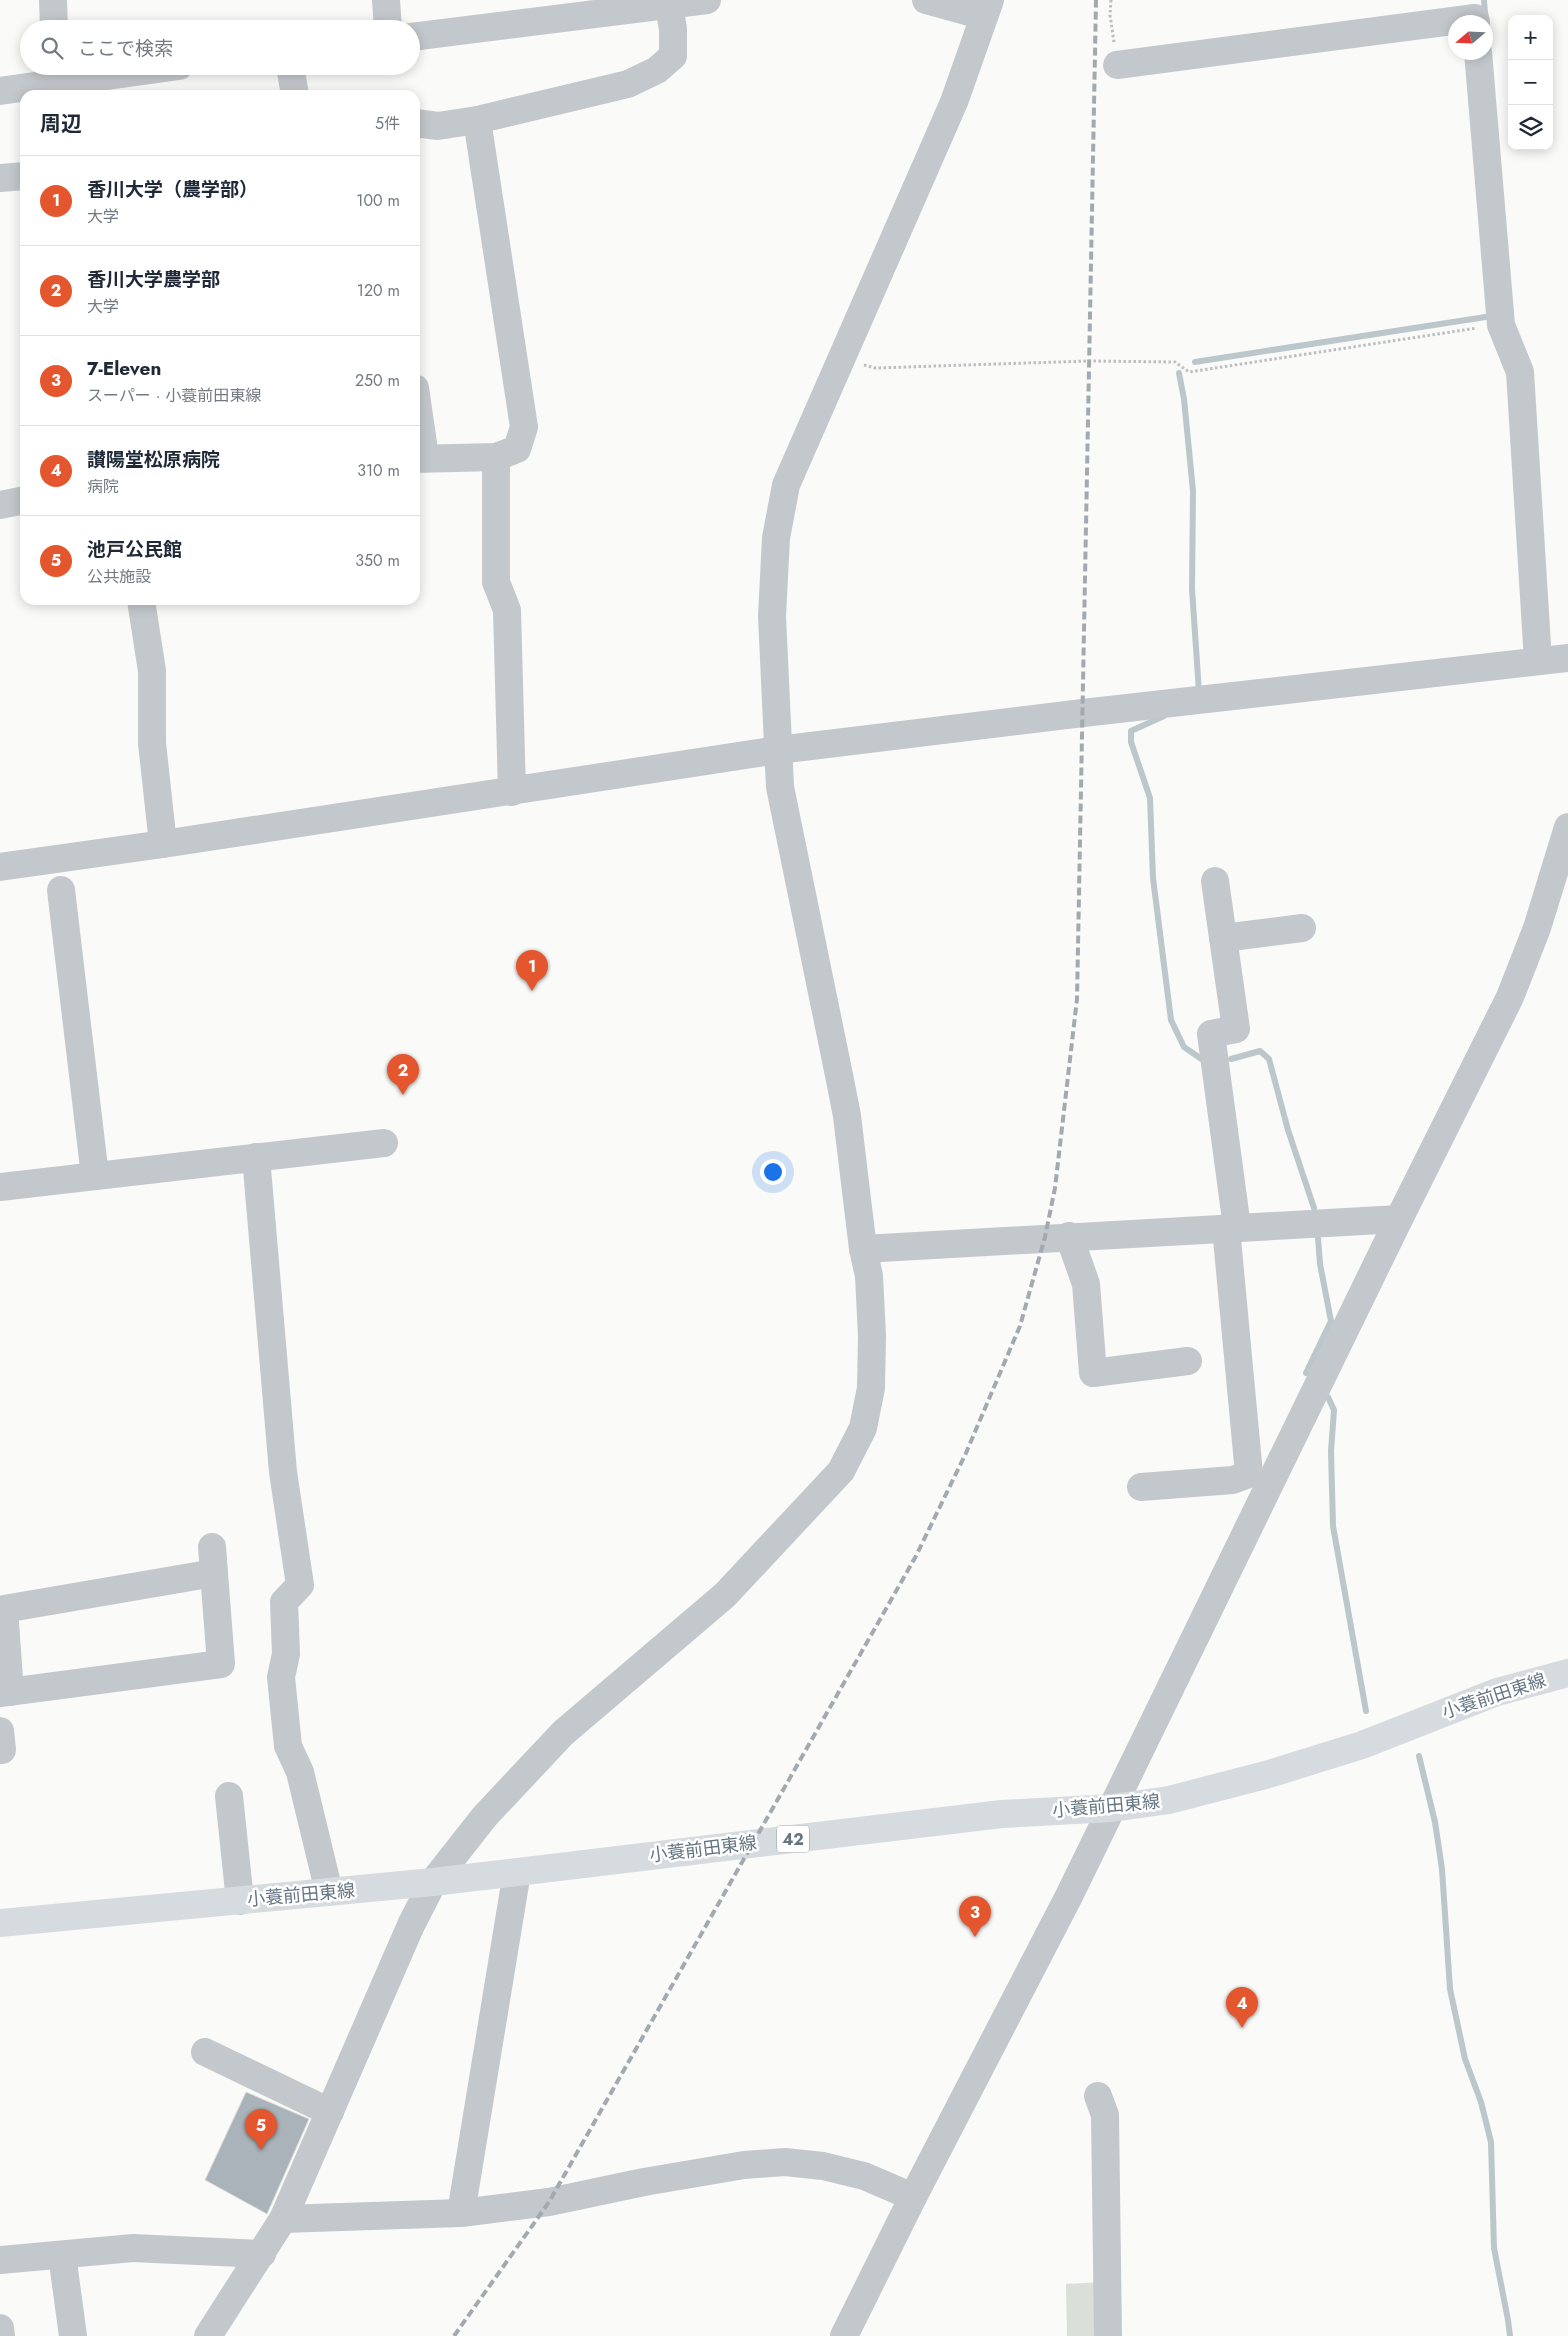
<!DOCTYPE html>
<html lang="ja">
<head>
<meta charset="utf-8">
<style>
  :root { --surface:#fff; --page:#f2f2f3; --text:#1f2937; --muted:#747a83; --line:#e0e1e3; --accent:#e4572e }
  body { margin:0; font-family:Jost,"Noto Sans JP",sans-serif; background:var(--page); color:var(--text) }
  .controls { position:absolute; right:15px; top:15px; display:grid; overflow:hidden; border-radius:10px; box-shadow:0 2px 12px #0003 }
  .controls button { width:45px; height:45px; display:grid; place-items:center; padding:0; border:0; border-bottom:1px solid var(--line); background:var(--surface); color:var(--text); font:25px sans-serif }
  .compass { position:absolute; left:1448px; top:15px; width:45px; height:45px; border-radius:50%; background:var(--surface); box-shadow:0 2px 12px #0003; rotate:251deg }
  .you { position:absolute; left:772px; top:1171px; width:18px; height:18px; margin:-12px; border:4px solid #fff; border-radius:50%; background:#1a73e8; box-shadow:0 0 0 8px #1a73e833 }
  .badge { display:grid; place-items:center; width:32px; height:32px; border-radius:50%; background:var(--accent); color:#fff; font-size:16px; font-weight:700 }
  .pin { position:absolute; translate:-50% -41px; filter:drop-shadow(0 1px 2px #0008) }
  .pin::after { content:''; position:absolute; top:26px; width:18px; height:15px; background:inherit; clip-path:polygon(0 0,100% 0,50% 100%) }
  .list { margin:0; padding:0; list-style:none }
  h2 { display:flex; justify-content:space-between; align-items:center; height:65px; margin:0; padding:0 20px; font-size:21px }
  h2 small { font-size:16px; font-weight:400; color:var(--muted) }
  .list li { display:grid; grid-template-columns:32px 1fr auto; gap:15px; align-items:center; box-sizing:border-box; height:90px; padding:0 20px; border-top:1px solid var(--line) }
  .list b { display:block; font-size:19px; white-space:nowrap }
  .list p { margin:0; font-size:16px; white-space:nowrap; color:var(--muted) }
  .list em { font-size:16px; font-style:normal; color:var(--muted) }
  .icon { flex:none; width:28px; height:28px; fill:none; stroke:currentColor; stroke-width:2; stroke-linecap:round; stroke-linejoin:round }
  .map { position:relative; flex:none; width:1568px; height:2336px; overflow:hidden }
  .search { position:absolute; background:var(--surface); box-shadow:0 2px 12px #0003; left:20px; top:20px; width:400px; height:55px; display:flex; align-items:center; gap:12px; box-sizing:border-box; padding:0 18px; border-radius:28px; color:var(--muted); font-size:19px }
  .panel { position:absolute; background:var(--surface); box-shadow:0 2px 12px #0003; left:20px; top:90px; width:400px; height:515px; border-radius:15px }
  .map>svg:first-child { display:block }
  .green { fill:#dadfd7 }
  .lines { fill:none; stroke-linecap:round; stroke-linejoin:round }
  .stream { stroke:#bbc7cb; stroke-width:6 }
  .building { fill:#aab3b9; stroke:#dcdcda }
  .path { stroke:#bbbfc2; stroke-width:3; stroke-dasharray:2.5 2.5; stroke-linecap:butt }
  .minor { stroke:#c3c8cc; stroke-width:28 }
  .major { stroke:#d6dbdf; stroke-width:28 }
  .rail { stroke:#a2aab0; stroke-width:4; stroke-dasharray:8 4; stroke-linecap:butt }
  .labels { text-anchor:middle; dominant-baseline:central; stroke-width:5; stroke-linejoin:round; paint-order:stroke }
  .shield { fill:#fff; stroke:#939fa8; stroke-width:1 }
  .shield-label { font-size:16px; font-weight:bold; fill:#657683 }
  .street-label { font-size:18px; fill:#657683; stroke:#fff }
</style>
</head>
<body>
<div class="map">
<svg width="1568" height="2336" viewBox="0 0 1568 2336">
  <rect width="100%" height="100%" fill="#fafaf8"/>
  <path class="green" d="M1102,2282L1103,2336H1067L1066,2284Z"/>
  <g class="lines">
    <g class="stream">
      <path d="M1484,0L1488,51"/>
      <path d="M1195,362L1492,316"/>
      <path d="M1179,373L1184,399L1193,491L1192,589L1199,692"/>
      <path d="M1164,716L1131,731V742L1150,798L1153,878L1171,1020L1184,1047L1203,1060"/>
      <path d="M1231,1059L1260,1051L1269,1059L1288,1130L1314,1208"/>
      <path d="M1306,1373L1331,1321L1320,1264L1318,1238"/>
      <path d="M1328,1397L1334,1410L1331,1451L1333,1526L1366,1711"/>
      <path d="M1419,1756L1435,1822L1442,1869L1450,1989L1465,2059L1481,2102L1491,2142L1494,2248L1508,2320L1510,2336"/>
    </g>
  </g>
  <path class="building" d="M246,2092L309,2119L267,2214L205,2180Z"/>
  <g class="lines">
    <g class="path">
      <path d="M1111,0L1110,15L1114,42"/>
      <path d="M864,365L875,368L1088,361L1175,362L1189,372L1477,328"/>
    </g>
    <g class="minor">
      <path d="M53,0L54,29"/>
      <path d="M386,0L388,29"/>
      <path d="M926,0L984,16"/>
      <path d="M411,37L707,0"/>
      <path d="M1478,52L1501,325L1520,372L1538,661"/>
      <path d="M1117,65L1475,18L1476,22"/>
      <path d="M290,66L295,95"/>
      <path d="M0,91L179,66"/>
      <path d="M415,123L438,126L477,120L628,84L657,70L673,56V29L668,0"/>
      <path d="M0,178L25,176"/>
      <path d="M415,388L425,457"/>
      <path d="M496,457V582L507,610L512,792"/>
      <path d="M415,459L496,457L517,449L524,427L477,120"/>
      <path d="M0,505L25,500"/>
      <path d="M141,600L152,671V743L163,844"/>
      <path d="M0,867L163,844L778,750L1083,713L1568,658"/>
      <path d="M1215,881L1236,1029L1211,1034L1237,1227"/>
      <path d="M61,890L95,1176"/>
      <path d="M1223,938L1302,928"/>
      <path d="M256,1157L283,1472L300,1585L284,1602L286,1654L281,1677L288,1746L300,1772L329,1892"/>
      <path d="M0,1187L384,1143"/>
      <path d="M1069,1236L1086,1284L1093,1373L1188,1361"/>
      <path d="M863,1249L1399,1219"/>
      <path d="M1141,1487L1233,1480L1249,1474L1226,1228"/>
      <path d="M10,1692L4,1609L214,1573"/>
      <path d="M0,1693L221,1664L212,1547"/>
      <path d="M0,1731L2,1750"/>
      <path d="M229,1796L240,1901"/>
      <path d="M205,2052L330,2112"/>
      <path d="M1098,2096L1105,2115L1108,2336"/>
      <path d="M461,2213L517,1872"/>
      <path d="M283,2219L461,2213L549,2202L644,2182L744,2165L785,2162L823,2166L864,2176L913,2197"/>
      <path d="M62,2255L73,2336"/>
      <path d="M0,2260L133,2248L262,2254"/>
      <path d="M0,2328L1,2336"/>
      <path d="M208,2336L283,2219L411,1925L433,1882L485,1816L563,1733L725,1595L841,1471L863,1428L871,1388L872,1336L869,1276L863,1249L847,1116L840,1080L780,787L772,616L776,538L786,485L954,102L990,0"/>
      <path d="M844,2336L913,2197L1069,1896L1399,1219L1510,997L1537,928L1568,827"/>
    </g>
    <path class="major" d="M0,1923L433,1882L1002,1814L1112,1808L1169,1800L1269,1774L1362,1745L1497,1692L1568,1673"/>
    <path class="rail" d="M454,2336L549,2202L916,1556L966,1453L1020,1326L1045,1237L1055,1188L1077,999L1096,0"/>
  </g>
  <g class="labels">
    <rect class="shield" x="777" y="1825.5" width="32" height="27" rx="4"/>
    <g class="shield-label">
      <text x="793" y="1839">42</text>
    </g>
    <g class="street-label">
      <text transform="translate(1494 1696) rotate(-18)">小蓑前田東線</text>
      <text transform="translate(1106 1806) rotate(-5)">小蓑前田東線</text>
      <text transform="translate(703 1849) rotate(-7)">小蓑前田東線</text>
      <text transform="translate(301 1895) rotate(-5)">小蓑前田東線</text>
    </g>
  </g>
</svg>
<div class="controls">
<button>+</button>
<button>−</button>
<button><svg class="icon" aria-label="layers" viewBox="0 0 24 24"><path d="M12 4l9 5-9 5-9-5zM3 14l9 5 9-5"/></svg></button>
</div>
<svg class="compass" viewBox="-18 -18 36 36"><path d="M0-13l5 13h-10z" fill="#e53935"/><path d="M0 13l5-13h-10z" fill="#747a83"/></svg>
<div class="you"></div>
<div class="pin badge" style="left:532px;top:991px">1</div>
<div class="pin badge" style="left:403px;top:1095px">2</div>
<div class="pin badge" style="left:975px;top:1937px">3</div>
<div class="pin badge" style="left:1242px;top:2028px">4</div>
<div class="pin badge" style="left:261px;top:2150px">5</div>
<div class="search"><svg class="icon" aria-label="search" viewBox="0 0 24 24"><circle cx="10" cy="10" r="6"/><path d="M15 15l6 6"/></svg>ここで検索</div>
<section class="panel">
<h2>周辺<small>5件</small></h2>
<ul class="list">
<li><span class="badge">1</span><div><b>香川大学（農学部）</b><p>大学</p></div><em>100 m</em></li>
<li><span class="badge">2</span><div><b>香川大学農学部</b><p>大学</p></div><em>120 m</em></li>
<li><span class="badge">3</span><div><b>7-Eleven</b><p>スーパー · 小蓑前田東線</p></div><em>250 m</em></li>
<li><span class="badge">4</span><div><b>讃陽堂松原病院</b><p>病院</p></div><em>310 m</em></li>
<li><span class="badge">5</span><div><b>池戸公民館</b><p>公共施設</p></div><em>350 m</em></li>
</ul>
</section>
</div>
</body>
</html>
